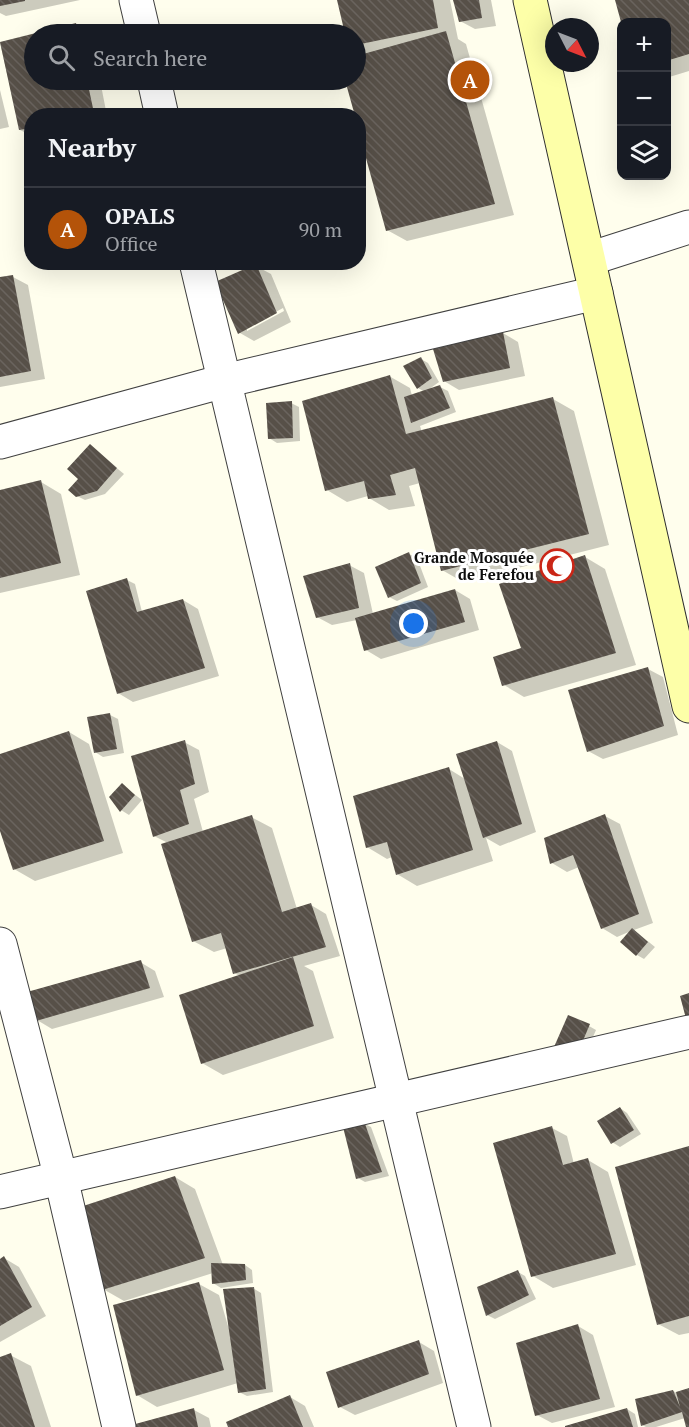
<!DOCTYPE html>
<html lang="en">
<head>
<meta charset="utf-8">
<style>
  :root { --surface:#171b24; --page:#242831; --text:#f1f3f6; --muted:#9ea1a6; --line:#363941; --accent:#b45309 }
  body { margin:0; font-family:"PT Serif",serif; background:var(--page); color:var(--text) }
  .controls { position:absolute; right:18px; top:18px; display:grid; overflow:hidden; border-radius:12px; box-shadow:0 6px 24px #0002 }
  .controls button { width:54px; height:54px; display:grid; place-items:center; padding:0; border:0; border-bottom:2px solid var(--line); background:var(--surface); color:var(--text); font:30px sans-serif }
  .compass { position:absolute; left:545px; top:18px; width:54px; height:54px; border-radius:50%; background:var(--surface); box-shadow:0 6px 24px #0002; rotate:132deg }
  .you { position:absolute; left:414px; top:624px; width:21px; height:21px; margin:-15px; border:4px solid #fff; border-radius:50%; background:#1a73e8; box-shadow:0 0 0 9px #1a73e833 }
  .badge { display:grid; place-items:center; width:39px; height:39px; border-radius:50%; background:var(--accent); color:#fff; font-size:20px; font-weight:700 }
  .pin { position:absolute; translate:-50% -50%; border:3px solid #fff; box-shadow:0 2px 6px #0006 }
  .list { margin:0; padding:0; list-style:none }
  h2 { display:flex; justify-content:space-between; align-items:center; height:78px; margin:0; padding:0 24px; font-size:26px }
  h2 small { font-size:20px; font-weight:400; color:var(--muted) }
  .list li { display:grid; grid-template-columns:39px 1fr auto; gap:18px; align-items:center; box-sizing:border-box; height:84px; padding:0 24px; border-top:2px solid var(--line) }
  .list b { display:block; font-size:22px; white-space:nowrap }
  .list p { margin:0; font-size:20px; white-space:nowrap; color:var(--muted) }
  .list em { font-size:20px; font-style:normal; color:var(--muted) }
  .icon { flex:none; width:33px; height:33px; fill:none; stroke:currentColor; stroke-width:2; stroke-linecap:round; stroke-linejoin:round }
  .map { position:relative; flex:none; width:689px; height:1427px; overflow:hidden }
  .search { position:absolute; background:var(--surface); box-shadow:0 6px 24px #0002; left:24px; top:24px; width:342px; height:66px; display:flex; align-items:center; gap:15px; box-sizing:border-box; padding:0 21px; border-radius:33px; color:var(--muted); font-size:22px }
  .panel { position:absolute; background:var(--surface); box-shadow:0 6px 24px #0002; left:24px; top:108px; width:342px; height:162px; border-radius:24px }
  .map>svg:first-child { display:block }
  .shadow { fill:#0003; fill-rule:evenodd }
  .building { fill:url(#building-back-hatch) }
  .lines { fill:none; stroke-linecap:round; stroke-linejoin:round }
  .street-casing { stroke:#404040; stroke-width:35 }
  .secondary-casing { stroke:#2f2f2f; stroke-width:35 }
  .street { stroke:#fff; stroke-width:33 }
  .secondary { stroke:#fdffa8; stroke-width:33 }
  .labels { text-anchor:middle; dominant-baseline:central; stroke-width:6; stroke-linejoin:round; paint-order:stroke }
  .poi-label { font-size:15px; font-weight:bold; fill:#0d0d0d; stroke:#fff; text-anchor:end }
</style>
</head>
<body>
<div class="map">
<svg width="689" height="1427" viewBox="0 0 689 1427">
  <defs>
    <pattern id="building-back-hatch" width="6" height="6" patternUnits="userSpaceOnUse" patternTransform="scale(1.5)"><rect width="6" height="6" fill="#575048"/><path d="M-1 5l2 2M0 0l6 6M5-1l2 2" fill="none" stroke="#6a645e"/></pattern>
  </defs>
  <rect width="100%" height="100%" fill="#fffeed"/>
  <g class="shadow">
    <path d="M0,0H80L6,16L0,13Z"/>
    <path d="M339,0H450L458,39L466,44L514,215L407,241L387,230L358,116H357L347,80H356V57L364,55L356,50V34H346Z"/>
    <path d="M454,0H491L496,26L475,29L460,21Z"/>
    <path d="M616,0H689V71L666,78V22H623Z"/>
    <path d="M76,24L91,34H36Z"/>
    <path d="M34,35V80H100L107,116H32V136L20,130L0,43Z"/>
    <path d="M0,90L9,127L0,129Z"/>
    <path d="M256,266L271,274L291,322L254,341L240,333ZM283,308L284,311L247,331V328Z"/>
    <path d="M13,277L28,285L45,379L0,387V279Z"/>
    <path d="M503,333L518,342L525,376L459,390L444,381Z"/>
    <path d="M421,359L428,363L439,382L428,390L440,387L448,391L456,412L420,426L422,432L553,399L574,411L609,545L463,582L442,570L420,483L409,486L415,506L389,510L369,498L368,496L347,502L327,490L389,376L410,388L412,396L425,392L418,388Z"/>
    <path d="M291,403L299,407L300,441L277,443L269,438Z"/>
    <path d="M90,446L124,474L105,494L85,500L77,496L80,479Z"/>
    <path d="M41,482L61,494L80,575L0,593V492Z"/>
    <path d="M409,554L417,558L428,587L397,601L389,597Z"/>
    <path d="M585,557L605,569L636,665L524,697L504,685Z"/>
    <path d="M349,565L364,573L373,614L455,590L470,599L479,630L381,659L366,650L357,620L332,625L317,617Z"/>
    <path d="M127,580L135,584L142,612L183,600L198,609L219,676L133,702L118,693Z"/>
    <path d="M648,669L663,677L678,735L603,759L588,751Z"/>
    <path d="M110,715L118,719L124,753L103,757L95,752Z"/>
    <path d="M69,732L89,744L123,853L35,881L14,869L0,826V756Z"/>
    <path d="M184,742L199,750L209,792L194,799L203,832L251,817L272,828L297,909L311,905L326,914L340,956L304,966L313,971L334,1038L223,1075L202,1063L240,976L234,973L227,948L214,952L193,941L168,843L154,836Z"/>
    <path d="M497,742L512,751L536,832L500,846L486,838L493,861L417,886L397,874L392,857L387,859L367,847L449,769L465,779Z"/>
    <path d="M122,785L142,800L129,815L121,810Z"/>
    <path d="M605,816L620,824L653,923L634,930L655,947L644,959L637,955L631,931L617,937L602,928L579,867L567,872L552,863Z"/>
    <path d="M140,962L155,971L164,997L52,1029L37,1020Z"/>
    <path d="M589,1026L596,1030L583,1060L563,1051Z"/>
    <path d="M620,1108L627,1113L641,1134L620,1147L612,1142Z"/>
    <path d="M363,1123L371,1127L389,1176L365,1182L358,1178Z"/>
    <path d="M552,1128L567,1136L574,1164L588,1160L608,1172L636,1265L553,1288L533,1276Z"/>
    <path d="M689,1147V1333L679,1335L658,1324Z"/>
    <path d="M175,1177L195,1189L223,1265H245L252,1270L253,1283L221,1288L213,1283V1273L124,1301L103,1289Z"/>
    <path d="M4,1258L19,1267L46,1316L0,1342V1261Z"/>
    <path d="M518,1272L525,1276L536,1299L495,1319L487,1315Z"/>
    <path d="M199,1284L219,1295L228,1326L253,1288L261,1293L273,1392L247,1396L239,1392L238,1383L157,1407L137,1395Z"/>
    <path d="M578,1326L593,1335L615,1407L552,1423L537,1415Z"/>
    <path d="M419,1342L434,1351L443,1383L355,1415L340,1407Z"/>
    <path d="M10,1355L31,1366L51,1427H0V1358Z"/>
    <path d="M689,1390V1427L685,1418L656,1427H646L642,1425L673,1391L677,1393Z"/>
    <path d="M290,1397L305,1406L314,1427H230Z"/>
    <path d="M627,1409L635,1414L638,1427H569Z"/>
    <path d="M194,1410L209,1418L211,1427H131Z"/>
  </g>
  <g class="building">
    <path d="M0,0H25V1L0,6Z"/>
    <path d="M337,0H433L438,28L356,45V34H345Z"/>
    <path d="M453,0H479L482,18L459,22Z"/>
    <path d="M615,0H689V54L666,61V22H621Z"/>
    <path d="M76,23L79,34H34V80H87L94,113L84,116H32V128L19,130L0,42Z"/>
    <path d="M446,31L495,204L386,231L358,129V116H355L345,80H356V56Z"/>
    <path d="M256,264L277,313L238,334L215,282Z"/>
    <path d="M13,275L31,371L0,377V277Z"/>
    <path d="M503,332L510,368L443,382L433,349Z"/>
    <path d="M421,357L432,378L417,389L403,366Z"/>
    <path d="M390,375L406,434L553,397L589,534L441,571L415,468L390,475L396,495L368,499L364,481L325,491L302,401Z"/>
    <path d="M440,385L450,408L411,423L404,397Z"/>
    <path d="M292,401L293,438L268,439L266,403Z"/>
    <path d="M90,444L117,468L97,491L76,497L68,490L78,479L67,469Z"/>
    <path d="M41,480L61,563L0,578V490Z"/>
    <path d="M409,552L421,583L388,598L375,567Z"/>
    <path d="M585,555L616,653L502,686L493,657L521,648L499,584Z"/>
    <path d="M350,563L359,608L316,618L303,576Z"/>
    <path d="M127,578L137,612L183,599L205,668L117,694L86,591Z"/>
    <path d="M455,589L465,622L364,651L355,618Z"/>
    <path d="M648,667L664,726L587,752L568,690Z"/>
    <path d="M110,713L117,749L94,753L87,717Z"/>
    <path d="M69,731L104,841L13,870L0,831V754Z"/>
    <path d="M185,740L195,784L180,790L189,824L153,837L131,756Z"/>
    <path d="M497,741L522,824L483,838L456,754Z"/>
    <path d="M449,767L473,850L396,875L387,842L366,848L353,796Z"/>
    <path d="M122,783L135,795L120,812L109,797Z"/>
    <path d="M605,814L639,914L601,929L573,855L550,864L544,838Z"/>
    <path d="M252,815L282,912L311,903L326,947L233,974L221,933L192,942L161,844Z"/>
    <path d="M632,928L648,942L636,956L620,942Z"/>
    <path d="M293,957L314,1026L201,1064L179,995Z"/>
    <path d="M141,960L150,988L36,1021L27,992Z"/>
    <path d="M689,993V1026H688L680,996Z"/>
    <path d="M568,1015L590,1024L576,1057L554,1047Z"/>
    <path d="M620,1107L634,1130L611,1144L597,1121Z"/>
    <path d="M364,1121L382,1172L356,1179L343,1127Z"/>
    <path d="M552,1126L563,1165L588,1158L616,1254L531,1277L493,1143Z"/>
    <path d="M689,1146V1316L657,1325L615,1167Z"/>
    <path d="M175,1176L205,1258L102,1290L77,1208Z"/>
    <path d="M4,1256L32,1307L0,1326V1259Z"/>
    <path d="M211,1263L245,1264L246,1280L212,1284Z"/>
    <path d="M518,1270L529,1295L486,1316L477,1287Z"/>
    <path d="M199,1282L224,1370L136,1396L113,1305Z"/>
    <path d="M254,1287L266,1389L238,1393L223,1289Z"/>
    <path d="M578,1324L600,1399L535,1416L516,1343Z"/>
    <path d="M419,1340L429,1374L338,1408L326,1372Z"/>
    <path d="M11,1353L35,1427H0V1357Z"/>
    <path d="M689,1388V1427H686L682,1412L641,1426L635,1399L673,1390L680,1407L676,1392Z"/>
    <path d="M290,1395L303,1427H228L226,1422Z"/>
    <path d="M194,1408L198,1427H128V1426Z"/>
    <path d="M627,1408L633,1427H565V1426Z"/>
  </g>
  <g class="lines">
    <defs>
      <g id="street">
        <path d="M136,0L144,34"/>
        <path d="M154,80L162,116"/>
        <path d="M589,259L689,227"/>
        <path d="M196,262L474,1427"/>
        <path d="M0,442L224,381L596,293"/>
        <path d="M0,944L61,1178L119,1427"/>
        <path d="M0,1192L689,1032"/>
      </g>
      <path id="secondary" d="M530,0L689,706"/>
    </defs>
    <use href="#street" class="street-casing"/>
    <use href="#secondary" class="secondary-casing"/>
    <use href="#street" class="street"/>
    <use href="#secondary" class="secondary"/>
  </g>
  <defs>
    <symbol id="mosque-ring" viewBox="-11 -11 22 22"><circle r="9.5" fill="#fff" stroke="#ca2617" stroke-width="1.5"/><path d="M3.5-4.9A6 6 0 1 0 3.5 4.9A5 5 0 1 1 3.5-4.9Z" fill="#ca2617"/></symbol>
  </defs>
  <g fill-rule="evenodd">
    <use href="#mosque-ring" x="538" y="547" width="38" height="38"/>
  </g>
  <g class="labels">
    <g class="poi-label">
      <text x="534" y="557">Grande Mosquée<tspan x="534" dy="17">de Ferefou</tspan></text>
    </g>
  </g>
</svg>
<div class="controls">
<button>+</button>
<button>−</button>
<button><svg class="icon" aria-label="layers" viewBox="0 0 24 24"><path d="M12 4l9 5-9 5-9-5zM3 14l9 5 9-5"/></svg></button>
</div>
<svg class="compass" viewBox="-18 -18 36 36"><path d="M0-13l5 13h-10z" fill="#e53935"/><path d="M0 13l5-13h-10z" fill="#9ea1a6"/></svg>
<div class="you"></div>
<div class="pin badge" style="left:470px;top:80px">A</div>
<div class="search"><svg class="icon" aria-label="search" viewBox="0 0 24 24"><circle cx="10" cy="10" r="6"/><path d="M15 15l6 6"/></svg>Search here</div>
<section class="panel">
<h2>Nearby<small></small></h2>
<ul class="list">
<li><span class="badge">A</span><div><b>OPALS</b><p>Office</p></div><em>90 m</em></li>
</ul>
</section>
</div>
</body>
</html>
